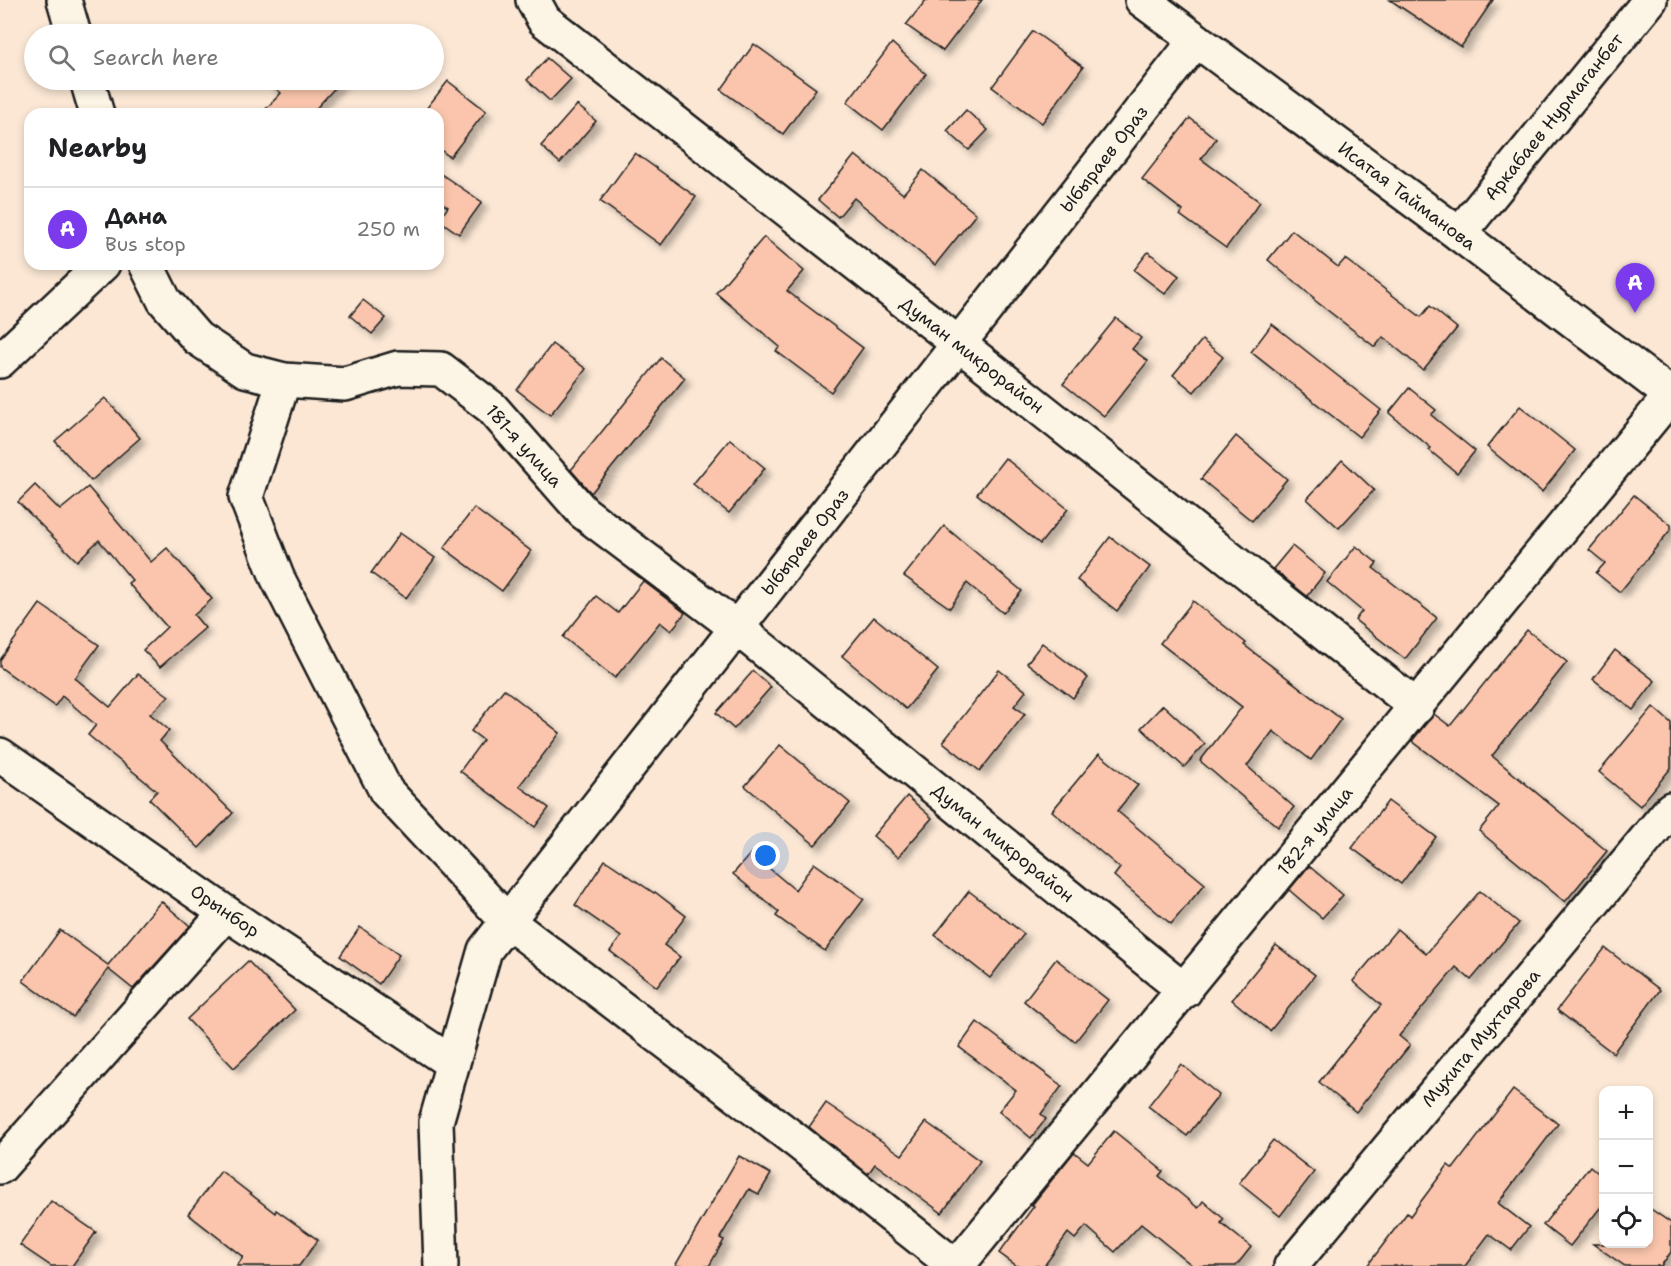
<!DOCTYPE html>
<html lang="en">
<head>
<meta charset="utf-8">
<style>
  :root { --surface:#fff; --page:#f6f6f6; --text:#202124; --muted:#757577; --line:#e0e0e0; --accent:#7c3aed }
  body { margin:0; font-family:"Shantell Sans",sans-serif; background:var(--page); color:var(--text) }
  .controls { position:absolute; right:18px; bottom:18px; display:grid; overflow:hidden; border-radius:12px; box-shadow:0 3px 9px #0003 }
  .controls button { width:54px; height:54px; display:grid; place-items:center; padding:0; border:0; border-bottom:2px solid var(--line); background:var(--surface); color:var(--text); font:30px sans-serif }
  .you { position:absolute; left:766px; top:856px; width:21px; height:21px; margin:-15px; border:4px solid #fff; border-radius:50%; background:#1a73e8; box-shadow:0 0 0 9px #1a73e833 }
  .badge { display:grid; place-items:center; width:39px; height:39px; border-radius:50%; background:var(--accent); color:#fff; font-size:20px; font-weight:700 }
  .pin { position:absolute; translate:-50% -50px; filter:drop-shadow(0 2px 3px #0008) }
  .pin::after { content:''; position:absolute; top:32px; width:21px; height:18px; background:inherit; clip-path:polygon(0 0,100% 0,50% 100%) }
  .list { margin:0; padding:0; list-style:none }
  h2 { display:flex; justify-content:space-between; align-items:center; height:78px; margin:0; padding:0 24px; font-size:26px }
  h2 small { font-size:20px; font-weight:400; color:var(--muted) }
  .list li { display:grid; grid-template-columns:39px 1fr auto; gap:18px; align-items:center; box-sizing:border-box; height:84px; padding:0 24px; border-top:2px solid var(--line) }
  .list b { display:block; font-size:22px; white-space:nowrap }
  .list p { margin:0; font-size:20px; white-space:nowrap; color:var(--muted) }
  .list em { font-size:20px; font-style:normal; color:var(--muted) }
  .icon { flex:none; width:33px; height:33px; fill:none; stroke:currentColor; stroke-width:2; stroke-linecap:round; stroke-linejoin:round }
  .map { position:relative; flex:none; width:1671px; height:1266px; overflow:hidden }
  .search { position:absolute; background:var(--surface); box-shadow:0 3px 9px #0003; left:24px; top:24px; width:420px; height:66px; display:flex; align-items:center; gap:15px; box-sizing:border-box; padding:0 21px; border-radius:33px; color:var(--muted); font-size:22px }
  .panel { position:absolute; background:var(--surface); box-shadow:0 3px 9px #0003; left:24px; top:108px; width:420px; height:162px; border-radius:18px }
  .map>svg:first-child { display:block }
  .building { fill:#fac5ac; stroke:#1c1c1c; stroke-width:1.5; filter:url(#shadow) }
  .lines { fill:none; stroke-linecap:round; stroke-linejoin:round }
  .minor-casing { stroke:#1c1c1c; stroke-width:38 }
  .minor { stroke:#fcf5e5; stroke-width:33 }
  .labels { text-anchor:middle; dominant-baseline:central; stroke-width:4.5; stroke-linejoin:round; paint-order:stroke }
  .street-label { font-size:18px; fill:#1c1c1c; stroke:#fcf5e5 }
</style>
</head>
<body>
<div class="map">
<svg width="1671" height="1266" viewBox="0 0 1671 1266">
  <defs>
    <filter id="shadow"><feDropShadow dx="5.5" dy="5.5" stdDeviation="3" flood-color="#0004"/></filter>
  </defs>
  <rect width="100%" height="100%" fill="#fbe7d4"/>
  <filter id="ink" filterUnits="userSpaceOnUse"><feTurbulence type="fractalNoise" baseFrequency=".0167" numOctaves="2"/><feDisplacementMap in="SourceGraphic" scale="12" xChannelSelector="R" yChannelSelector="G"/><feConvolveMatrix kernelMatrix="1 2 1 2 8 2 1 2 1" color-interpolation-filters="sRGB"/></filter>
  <g filter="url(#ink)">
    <g class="building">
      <path d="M926,0H982L943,51L906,25Z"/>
      <path d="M1390,0H1493L1461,47Z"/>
      <path d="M1033,31L1083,67L1042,123L992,87Z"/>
      <path d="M892,43L926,74L883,130L847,102Z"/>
      <path d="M754,44L816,89L783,134L721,90Z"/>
      <path d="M547,58L571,79L550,101L527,80Z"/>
      <path d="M266,80H342L311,114H261L281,93Z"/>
      <path d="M448,81L486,111L450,157L438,148V114H422Z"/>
      <path d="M577,105L596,121L560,163L541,146Z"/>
      <path d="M966,110L988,130L969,150L947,131Z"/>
      <path d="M1190,118L1216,139L1201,159L1260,202L1226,248L1180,215L1183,211L1142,179Z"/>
      <path d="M635,153L696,197L661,245L600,201Z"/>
      <path d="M855,155L903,194L923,170L976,214L935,265L854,198L838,217L818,200Z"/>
      <path d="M438,172L482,202L459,234L439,220L448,207L438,201Z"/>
      <path d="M1292,230L1338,267L1345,259L1421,317L1430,306L1457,328L1423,370L1383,337L1375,347L1313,299L1314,298L1268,260Z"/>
      <path d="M764,237L804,271L787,291L863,348L831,392L776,351L780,347L716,293Z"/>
      <path d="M1148,252L1179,276L1165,294L1134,270Z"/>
      <path d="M363,300L386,318L372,334L350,316Z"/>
      <path d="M1116,318L1141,338L1132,349L1148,361L1104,416L1063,384Z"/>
      <path d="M1272,324L1381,410L1359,437L1251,352Z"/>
      <path d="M1202,340L1223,357L1194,392L1173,375Z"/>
      <path d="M552,344L586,369L550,415L517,390Z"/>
      <path d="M661,358L685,378L591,493L571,470Z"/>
      <path d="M1409,388L1436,410L1431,415L1475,451L1457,473L1429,450L1431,448L1389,413Z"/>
      <path d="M105,398L140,438L91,481L55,441Z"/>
      <path d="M1520,406L1575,450L1542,492L1487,447Z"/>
      <path d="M1236,436L1287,479L1252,521L1201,479Z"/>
      <path d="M730,439L765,468L729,513L693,484Z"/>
      <path d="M1005,458L1068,509L1040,544L977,494Z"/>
      <path d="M1342,460L1374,490L1339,528L1307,499Z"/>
      <path d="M35,485L60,510L88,487L151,562L167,548L212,599L194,615L205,628L160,667L143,650L167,627L128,583L132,580L99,540L77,561L18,502Z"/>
      <path d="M1634,495L1671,525V529L1620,592L1596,573L1605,563L1589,550Z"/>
      <path d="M474,508L531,551L502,591L444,548Z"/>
      <path d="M944,526L1022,591L1003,613L967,583L950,608L904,576Z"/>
      <path d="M400,533L435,558L406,598L371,573Z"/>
      <path d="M1110,537L1150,567L1117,611L1077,580Z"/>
      <path d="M1292,546L1325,573L1307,596L1273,569Z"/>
      <path d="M1356,546L1377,563L1373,568L1437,618L1405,659L1355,620L1362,611L1327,582Z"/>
      <path d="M643,581L685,613L671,631L660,622L615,678L563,637L596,596L618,613Z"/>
      <path d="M1193,601L1246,643L1244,645L1341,719L1311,760L1273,731L1247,766L1294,807L1278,827L1200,761L1242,707L1160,643Z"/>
      <path d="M40,604L99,645L75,678L110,707L138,674L169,696L150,714L169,730L160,741L233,813L199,848L149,799L157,791L88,735L96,725L62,696L55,706L0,667V660Z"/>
      <path d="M874,617L938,670L906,709L842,656Z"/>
      <path d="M1527,630L1567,662L1492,756L1607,851L1565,902L1479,831L1499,806L1412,741L1434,714L1450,726Z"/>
      <path d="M1042,643L1088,678L1073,698L1027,663Z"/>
      <path d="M1615,650L1655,681L1633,710L1593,679Z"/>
      <path d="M999,670L1026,691L1014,706L1025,714L980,771L943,742Z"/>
      <path d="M753,671L771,687L734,729L716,713Z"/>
      <path d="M504,689L560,733L519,786L549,808L535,827L460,771L483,740L471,731Z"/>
      <path d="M1163,705L1205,744L1184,767L1141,728Z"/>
      <path d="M1653,707L1671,723V768L1640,806L1599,772Z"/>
      <path d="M780,745L850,803L815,845L745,786Z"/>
      <path d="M1099,754L1138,785L1117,811L1205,884L1171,924L1114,876L1120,868L1052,811Z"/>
      <path d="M907,796L932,818L898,857L873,836Z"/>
      <path d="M1388,801L1436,837L1401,884L1352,848Z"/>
      <path d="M751,853L795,890L814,863L864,899L825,951L776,916L779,912L733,874Z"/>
      <path d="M605,860L654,893L655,892L686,916L664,945L680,957L657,987L610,951L621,937L575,905Z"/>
      <path d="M1309,866L1343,895L1322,918L1289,890Z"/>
      <path d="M969,891L1024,934L990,978L935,935Z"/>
      <path d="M1480,891L1519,923L1471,980L1456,967L1399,1036L1410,1045L1356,1112L1319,1082L1381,1005L1353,981L1397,929L1426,954Z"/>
      <path d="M161,901L190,926L133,989L108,969L73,1017L23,981L60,930L108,965Z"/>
      <path d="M360,927L399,955L379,984L340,956Z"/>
      <path d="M1276,945L1315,975L1270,1031L1232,1000Z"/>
      <path d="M1605,948L1660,990L1613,1053L1557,1010Z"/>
      <path d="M1056,959L1108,1000L1075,1042L1024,1001Z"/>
      <path d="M248,961L295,1010L234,1068L187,1019Z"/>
      <path d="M977,1022L1062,1086L1041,1114L1046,1119L1031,1138L999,1111L1016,1090L959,1047Z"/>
      <path d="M1181,1064L1219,1095L1187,1136L1148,1106Z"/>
      <path d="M1513,1090L1558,1124L1498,1203L1529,1227L1511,1250L1489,1234L1465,1266H1367L1407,1213L1410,1216L1448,1165L1453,1169Z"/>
      <path d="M826,1103L902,1155L926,1122L980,1161L942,1213L875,1164L868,1174L809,1127Z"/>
      <path d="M1114,1131L1163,1171L1159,1176L1198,1208L1203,1201L1224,1219L1221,1223L1251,1247L1236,1266H1193L1141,1224L1115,1252L1086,1226L1075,1239L1068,1233L1044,1266H1017L999,1253L1034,1206L1032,1205L1074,1152L1088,1163Z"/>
      <path d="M1273,1140L1314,1172L1280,1216L1239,1183Z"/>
      <path d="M739,1156L771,1174L759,1194L749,1189L720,1238L724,1240L709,1266H675Z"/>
      <path d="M1590,1166L1604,1178V1203L1570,1246L1543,1225Z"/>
      <path d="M221,1171L275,1213L276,1210L318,1240L299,1266H237L243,1257L188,1214Z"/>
      <path d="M51,1201L96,1232L72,1266H51L20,1245Z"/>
      <path d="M1648,1207L1671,1223V1252L1661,1266H1625L1593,1244H1648Z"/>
    </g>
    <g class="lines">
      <defs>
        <g id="minor">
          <path d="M64,0L74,34"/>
          <path d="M533,0L544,20L959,344L1417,707"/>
          <path d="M1142,0L1459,234L1671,395"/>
          <path d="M87,80L97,114"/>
          <path d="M1459,234L1650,0"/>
          <path d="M146,264L164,300L197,338L245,370L284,380L345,384L398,368L441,369L492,408L583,512L737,628L1185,991"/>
          <path d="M0,361L103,264"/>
          <path d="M284,380L246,497L277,577L386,791L508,922L798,1142L955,1266"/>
          <path d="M0,755L226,913L452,1063"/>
          <path d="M0,1167L226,913"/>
          <path d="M441,1266L436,1122L485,950L1196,40"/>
          <path d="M957,1266L1671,395"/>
          <path d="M1291,1266L1671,809"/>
        </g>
      </defs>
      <use href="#minor" class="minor-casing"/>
      <use href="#minor" class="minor"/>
    </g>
  </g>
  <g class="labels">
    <g class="street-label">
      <text transform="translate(1554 117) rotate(-51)">Аркабаев Нурмаганбет</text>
      <text transform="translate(1104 159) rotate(-52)">Ыбыраев Ораз</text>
      <text transform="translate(1407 196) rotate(37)">Исатая Тайманова</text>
      <text transform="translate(972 355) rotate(38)">Думан микрорайон</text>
      <text transform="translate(524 446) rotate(48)">181-я улица</text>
      <text transform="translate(805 542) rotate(-52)">Ыбыраев Ораз</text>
      <text transform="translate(1315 831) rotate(-51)">182-я улица</text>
      <text transform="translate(1003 843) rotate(39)">Думан микрорайон</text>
      <text transform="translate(225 911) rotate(34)">Орынбор</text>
      <text transform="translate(1481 1038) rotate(-50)">Мухита Мухтарова</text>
    </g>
  </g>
</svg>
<div class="controls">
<button>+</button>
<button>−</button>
<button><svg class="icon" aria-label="locate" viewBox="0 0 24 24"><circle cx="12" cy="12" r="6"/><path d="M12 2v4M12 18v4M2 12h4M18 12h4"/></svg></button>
</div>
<div class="you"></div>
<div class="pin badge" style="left:1635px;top:313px">A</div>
<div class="search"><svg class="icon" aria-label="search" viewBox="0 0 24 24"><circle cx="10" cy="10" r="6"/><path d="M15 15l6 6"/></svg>Search here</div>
<section class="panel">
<h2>Nearby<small></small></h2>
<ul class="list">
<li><span class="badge">A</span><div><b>Дана</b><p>Bus stop</p></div><em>250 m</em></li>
</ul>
</section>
</div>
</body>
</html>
